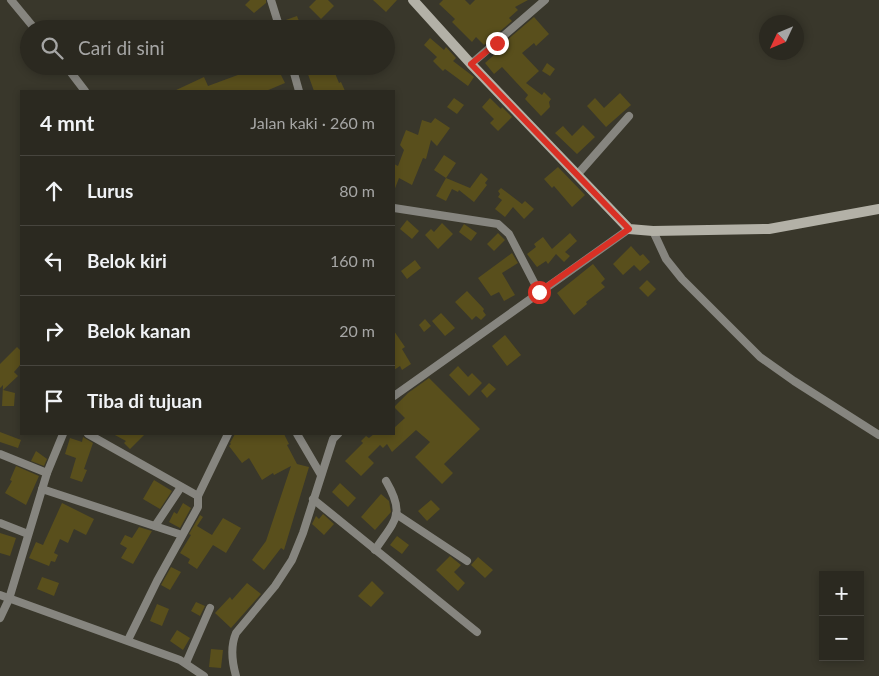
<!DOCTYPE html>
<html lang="id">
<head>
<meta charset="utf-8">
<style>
  :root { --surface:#2b2920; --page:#333129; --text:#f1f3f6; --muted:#a6a6a5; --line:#47453e }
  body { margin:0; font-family:Lato,sans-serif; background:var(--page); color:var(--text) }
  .controls { position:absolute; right:15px; bottom:15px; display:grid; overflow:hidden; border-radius:0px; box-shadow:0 2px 8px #0003 }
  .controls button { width:45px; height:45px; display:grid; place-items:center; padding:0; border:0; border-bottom:1px solid var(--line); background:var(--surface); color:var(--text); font:25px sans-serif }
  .compass { position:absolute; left:759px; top:15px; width:45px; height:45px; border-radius:50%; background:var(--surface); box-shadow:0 2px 8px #0003; rotate:226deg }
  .stop { position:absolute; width:15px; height:15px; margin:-11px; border:4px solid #d93025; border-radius:50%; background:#fff }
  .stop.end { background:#d93025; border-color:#fff; box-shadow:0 1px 5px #0008 }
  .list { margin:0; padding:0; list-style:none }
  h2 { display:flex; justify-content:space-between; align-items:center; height:65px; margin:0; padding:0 20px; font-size:21px }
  h2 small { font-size:16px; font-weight:400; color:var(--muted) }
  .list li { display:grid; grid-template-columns:32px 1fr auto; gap:15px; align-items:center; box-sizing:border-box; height:70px; padding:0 20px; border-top:1px solid var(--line) }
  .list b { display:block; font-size:19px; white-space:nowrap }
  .list em { font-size:16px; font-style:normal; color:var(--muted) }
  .icon { flex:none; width:28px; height:28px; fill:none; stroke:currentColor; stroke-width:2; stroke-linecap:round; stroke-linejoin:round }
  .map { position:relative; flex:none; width:879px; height:676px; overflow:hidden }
  .search { position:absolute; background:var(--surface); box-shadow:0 2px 8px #0003; left:20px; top:20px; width:375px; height:55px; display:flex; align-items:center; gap:12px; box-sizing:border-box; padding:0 18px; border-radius:28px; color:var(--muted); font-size:19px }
  .panel { position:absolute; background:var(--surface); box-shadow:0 2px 8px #0003; left:20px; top:90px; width:375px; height:345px; border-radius:0px }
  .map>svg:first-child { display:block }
  .building { fill:#594f1c }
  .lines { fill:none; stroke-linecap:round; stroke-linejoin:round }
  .street { stroke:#86857f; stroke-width:8 }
  .secondary { stroke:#b3b1a7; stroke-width:10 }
  .route { stroke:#d93025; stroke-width:6 }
</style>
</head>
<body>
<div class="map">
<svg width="879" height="676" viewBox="0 0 879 676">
  <rect width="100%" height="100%" fill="#39372b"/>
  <g class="building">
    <path d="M250,0H266V3L254,13L245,5Z"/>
    <path d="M316,0H328L334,6L321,19L309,7Z"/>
    <path d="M373,0H397L386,12Z"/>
    <path d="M443,0H465L470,5L475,0H528L515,7L518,10L509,18L512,21L484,45L476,37L472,42L452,22L455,19L439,4Z"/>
    <path d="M297,16L302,29H287L283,21Z"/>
    <path d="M534,17L549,34L536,46L534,43L522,53L539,71L526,83L542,95L544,92L551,99L549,102L550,107L541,116L525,99L528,95L502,67L494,74L485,63L494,55L492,53Z"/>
    <path d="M430,38L444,50L446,47L456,58L453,61L474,77L468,86L445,69L443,71L433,61L437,57L424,45Z"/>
    <path d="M547,63L555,69L550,76L542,71Z"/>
    <path d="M262,66H286L287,69L280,73L285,83L266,91H174L204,77L208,86Z"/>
    <path d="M305,66H332L339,83L341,82L345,91H314Z"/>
    <path d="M620,93L631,105L606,127L587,106L595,98L604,108Z"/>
    <path d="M454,98L464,105L457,114L447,107Z"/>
    <path d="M490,98L501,109L502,107L512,117L498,131L490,123L494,119L482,107Z"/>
    <path d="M435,118L450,128L437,146L431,140L426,159L423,158L412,185L399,178L394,191V164L398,166L404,150L400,145L406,130L418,135L422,120L431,123Z"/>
    <path d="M583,125L595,137L577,154L555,133L563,126L572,136Z"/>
    <path d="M444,155L456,163L446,178L470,188L481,173L488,179L485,183L487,185L474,202L459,190L458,192L452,189L446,201L436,196L446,178L434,170Z"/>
    <path d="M558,167L585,195L572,207L554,186L552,188L544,179Z"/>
    <path d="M501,188L522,204L525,201L534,209L524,219L513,207L505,217L495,209L502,200L498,197L500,194L498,191Z"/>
    <path d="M407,220L419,231L412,239L400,229Z"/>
    <path d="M442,223L453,234L438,249L425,235L431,229L434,232Z"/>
    <path d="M464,224L477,233L471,241L459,232Z"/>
    <path d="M498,233L505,240L494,251L487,244Z"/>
    <path d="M570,233L577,241L565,252L570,256L564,262L556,254L548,264L546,261L537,267L527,254L536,247L534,244L543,237L552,249Z"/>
    <path d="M631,246L640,256L643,254L650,262L640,271L634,265L623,275L613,264Z"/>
    <path d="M512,253L518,263L502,273L515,295L504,301L499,292L491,296L478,278Z"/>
    <path d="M415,260L421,268L407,279L401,271Z"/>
    <path d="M593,264L605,279L601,283L605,287L586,302L587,304L574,315L557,293Z"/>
    <path d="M647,280L656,289L648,297L639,288Z"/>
    <path d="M467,291L484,309L483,311L486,315L481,320L476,316L472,320L455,302Z"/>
    <path d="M441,313L455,328L445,336L432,321Z"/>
    <path d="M425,319L431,326L424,332L419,325Z"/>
    <path d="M394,331L405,347L402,349L411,364L402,370L400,366L394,370Z"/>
    <path d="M505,335L521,355L507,366L492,346Z"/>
    <path d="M17,347L21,351V364L14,372L18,376L3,390L15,393L14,406H2L3,385L0,388V364Z"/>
    <path d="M458,366L468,377L472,373L482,383L469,396L449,375Z"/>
    <path d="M429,378L480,429L444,464L453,473L442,484L415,457L430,442L416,430L392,452L387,444L383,448L380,445L368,457L374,463L361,476L345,461L363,443L361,441L366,436L369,438L374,434H394V428L405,418L394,407L408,393Z"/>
    <path d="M489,383L496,389L487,398L481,391Z"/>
    <path d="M0,432L21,440L18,448L0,442Z"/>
    <path d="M113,434H145L130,449L124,443L126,441Z"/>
    <path d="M235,434H284L289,444L287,445L297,464L309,467L284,550L281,548L264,570L252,560L266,541L291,466L274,475L273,473L262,480L249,458L242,463L229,446L231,444L230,443Z"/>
    <path d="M83,437L93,443L84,469L87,470L82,482L70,478L76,458L65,454L70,438L82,442Z"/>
    <path d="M36,451L47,459L44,466L31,461Z"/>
    <path d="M16,466L39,476L26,505L5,493L12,481L10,480Z"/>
    <path d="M154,480L172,491L160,509L143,499Z"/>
    <path d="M340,483L356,498L348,507L332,492Z"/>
    <path d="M381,494L389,501L391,512L375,530L361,517Z"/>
    <path d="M431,500L440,509L427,521L418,511Z"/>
    <path d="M62,503L94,519L86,535L74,529L68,543L60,539L54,553L58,555L55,562L51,561L49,566L29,558L36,542L43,545Z"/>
    <path d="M183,503L191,508L180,528L169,522L174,512L177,514Z"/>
    <path d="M323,514L334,524L324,535L312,524L316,516L319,519Z"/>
    <path d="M200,515L203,517L197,526L212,535L223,518L241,528L226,553L213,545L197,569L188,563L190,559L180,553L191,535L189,534Z"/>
    <path d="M139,527L152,531L133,564L121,558L127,548L120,544L125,535L132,538Z"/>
    <path d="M0,533L16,538L10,556L0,553Z"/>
    <path d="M397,536L409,545L402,554L390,545Z"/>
    <path d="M450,556L461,565L454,572L465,583L458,591L436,570Z"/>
    <path d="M478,557L493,570L485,578L471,565Z"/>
    <path d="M171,567L181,572L170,590L161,585Z"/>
    <path d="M42,577L59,583L54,596L37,589Z"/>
    <path d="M372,581L384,593L371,607L358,596Z"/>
    <path d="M247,583L261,594L231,628L215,613L230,597L232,600Z"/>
    <path d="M196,602L205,606L200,616L191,611Z"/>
    <path d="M157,604L169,609L162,626L150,621Z"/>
    <path d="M177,630L190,638L183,650L170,641Z"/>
    <path d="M211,649L223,650L221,668L209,667Z"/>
  </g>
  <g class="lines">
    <g class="street">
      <path d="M11,0L35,29"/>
      <path d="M271,0L280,29"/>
      <path d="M471,64L545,0"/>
      <path d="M66,66L85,91"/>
      <path d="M292,66L299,91"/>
      <path d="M577,175L629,116"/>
      <path d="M394,208L498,224L509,234L539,292"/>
      <path d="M653,231L666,259L682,279L760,357L794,381L879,435"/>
      <path d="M394,396L629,229"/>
      <path d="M88,434L198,496L228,434"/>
      <path d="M297,434L321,475"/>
      <path d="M0,454L47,473"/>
      <path d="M42,489L182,535"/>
      <path d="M313,499L477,632"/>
      <path d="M396,514L467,561"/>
      <path d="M0,523L28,534"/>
      <path d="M155,526L181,487"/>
      <path d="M375,550C395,520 406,515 386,481"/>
      <path d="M0,595L180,660L204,676"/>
      <path d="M0,618L9,599L47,473L63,434"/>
      <path d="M128,640L157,581L198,507V496"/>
      <path d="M186,663L210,608"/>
      <path d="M236,676C232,662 230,647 236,633L275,586L292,560L303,533L333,439L338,434"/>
    </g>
    <path class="secondary" d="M413,0L471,64L629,229L653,231L769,229L879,209"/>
  </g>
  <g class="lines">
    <path class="route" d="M497,43L471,64L629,229L539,292"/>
  </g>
</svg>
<div class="controls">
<button>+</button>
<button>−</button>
</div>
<svg class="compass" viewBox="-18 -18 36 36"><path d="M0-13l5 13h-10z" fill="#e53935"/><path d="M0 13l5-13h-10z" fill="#a6a6a5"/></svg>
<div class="stop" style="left:539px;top:292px"></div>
<div class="stop end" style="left:497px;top:43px"></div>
<div class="search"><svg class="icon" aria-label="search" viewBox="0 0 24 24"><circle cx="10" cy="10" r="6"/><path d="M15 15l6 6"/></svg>Cari di sini</div>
<section class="panel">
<h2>4 mnt<small>Jalan kaki · 260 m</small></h2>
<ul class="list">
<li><svg class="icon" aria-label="ahead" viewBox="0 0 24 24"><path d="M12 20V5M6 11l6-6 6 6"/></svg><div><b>Lurus</b></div><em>80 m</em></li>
<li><svg class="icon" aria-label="left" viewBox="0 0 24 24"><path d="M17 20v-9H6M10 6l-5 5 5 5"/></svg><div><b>Belok kiri</b></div><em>160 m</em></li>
<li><svg class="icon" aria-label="right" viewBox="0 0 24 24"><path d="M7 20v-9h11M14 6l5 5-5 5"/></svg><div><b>Belok kanan</b></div><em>20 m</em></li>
<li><svg class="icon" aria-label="arrive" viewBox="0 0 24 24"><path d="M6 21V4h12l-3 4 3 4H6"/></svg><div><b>Tiba di tujuan</b></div></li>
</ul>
</section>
</div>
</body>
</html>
